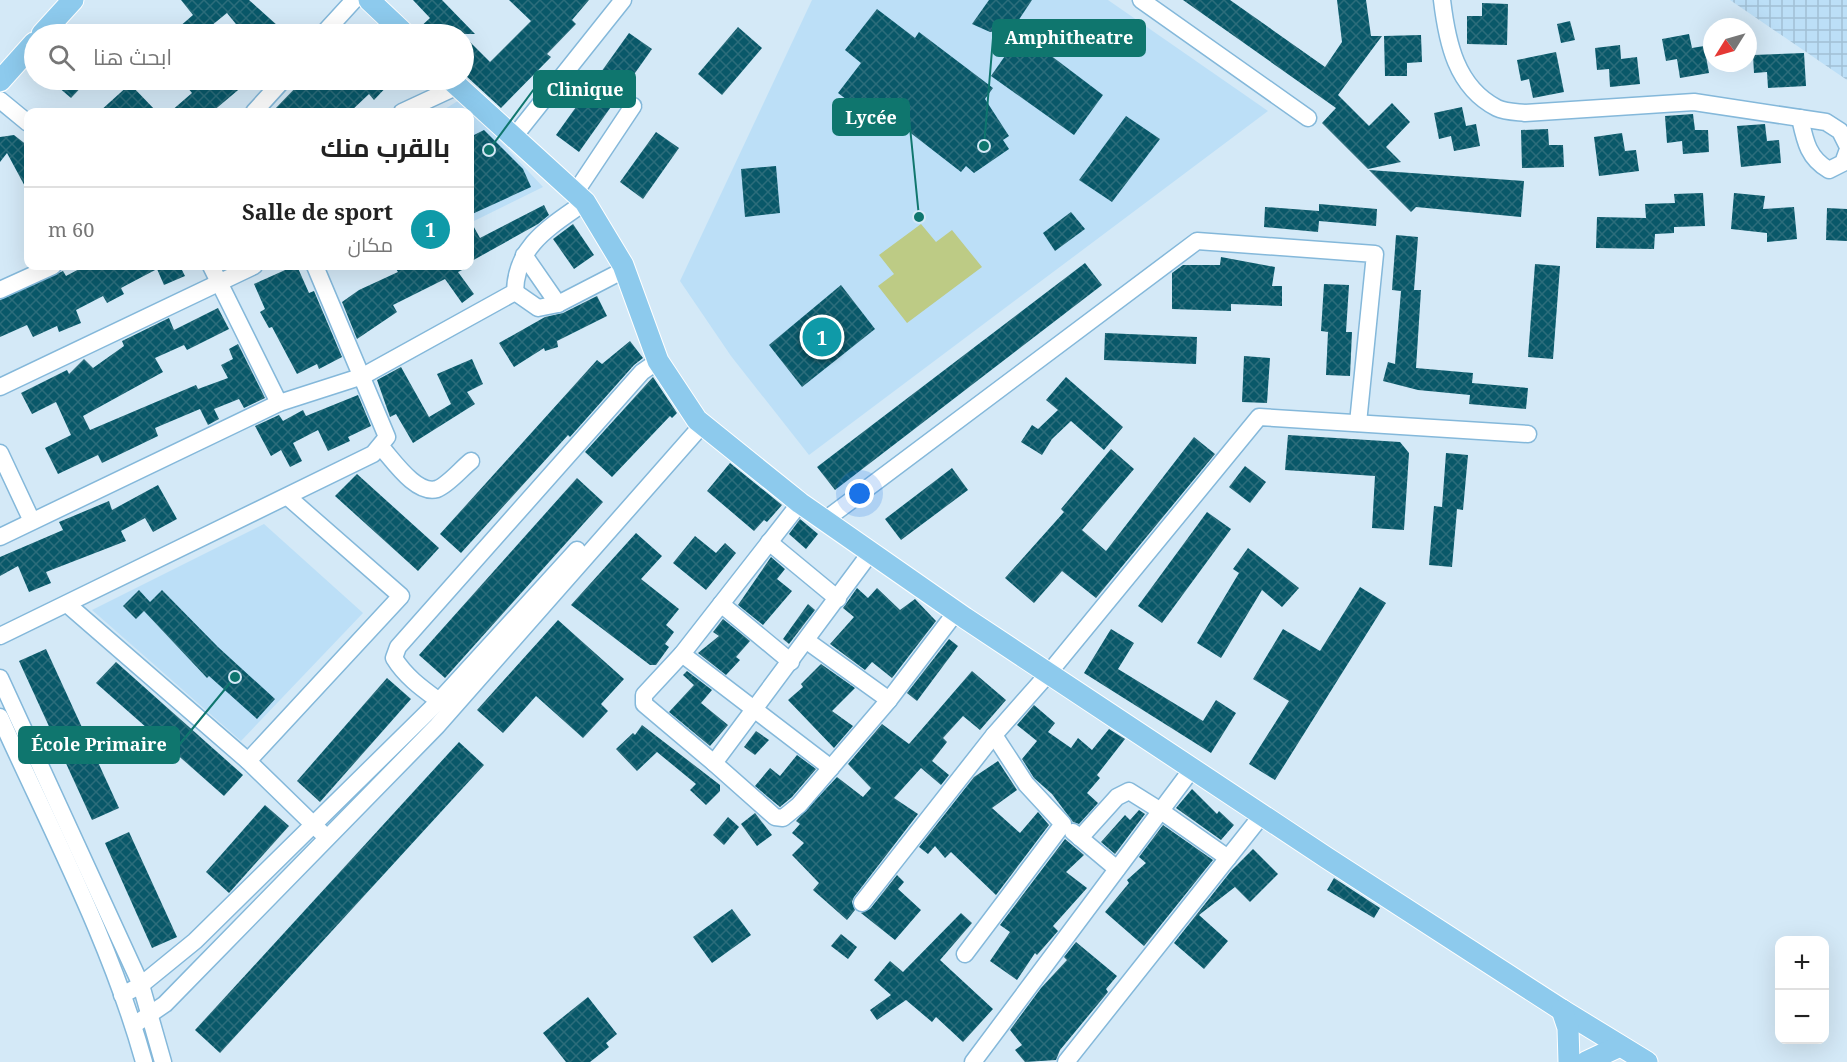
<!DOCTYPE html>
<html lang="ar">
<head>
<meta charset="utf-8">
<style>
  :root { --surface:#fff; --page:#f6f6f6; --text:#222; --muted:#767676; --line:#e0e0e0; --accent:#111827 }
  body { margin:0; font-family:"Noto Serif",Cairo,serif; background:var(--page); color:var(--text); direction:rtl }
  .controls { position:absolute; right:18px; bottom:18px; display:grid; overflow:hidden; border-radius:12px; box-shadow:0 6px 24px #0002 }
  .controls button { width:54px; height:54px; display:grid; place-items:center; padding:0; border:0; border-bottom:2px solid var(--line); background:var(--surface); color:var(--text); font:30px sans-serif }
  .compass { position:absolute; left:1703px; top:18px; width:54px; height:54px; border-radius:50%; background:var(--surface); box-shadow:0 6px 24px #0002; rotate:233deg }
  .you { position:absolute; left:860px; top:494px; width:21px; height:21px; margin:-15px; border:4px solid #fff; border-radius:50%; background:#1a73e8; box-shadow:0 0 0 9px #1a73e833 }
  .badge { display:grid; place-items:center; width:39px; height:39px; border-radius:50%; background:var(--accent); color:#fff; font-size:20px; font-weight:700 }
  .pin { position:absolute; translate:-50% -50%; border:3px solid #fff; box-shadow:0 2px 6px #0006 }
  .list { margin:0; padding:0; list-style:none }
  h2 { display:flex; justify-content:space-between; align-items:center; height:78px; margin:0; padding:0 24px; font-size:26px }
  h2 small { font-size:20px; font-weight:400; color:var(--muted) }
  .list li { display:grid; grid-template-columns:39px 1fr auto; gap:18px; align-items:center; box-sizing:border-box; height:84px; padding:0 24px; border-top:2px solid var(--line) }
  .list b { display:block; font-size:22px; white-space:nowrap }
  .list p { margin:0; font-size:20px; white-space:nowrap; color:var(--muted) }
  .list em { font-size:20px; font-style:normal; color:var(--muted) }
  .icon { flex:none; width:33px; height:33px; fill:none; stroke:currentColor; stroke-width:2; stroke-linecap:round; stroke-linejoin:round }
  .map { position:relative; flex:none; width:1847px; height:1062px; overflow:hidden; direction:ltr }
  .search { position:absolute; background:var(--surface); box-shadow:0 6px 24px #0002; left:24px; top:24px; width:450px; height:66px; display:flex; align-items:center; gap:15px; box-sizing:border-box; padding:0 21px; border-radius:33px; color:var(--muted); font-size:22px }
  .panel { position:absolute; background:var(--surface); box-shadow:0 6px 24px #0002; left:24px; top:108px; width:450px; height:162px; border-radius:12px; direction:rtl }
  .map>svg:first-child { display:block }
  .built { fill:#bcdff7 }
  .industrial { fill:url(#industrial-grid) }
  .pitch { fill:#bdcb85 }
  .building { fill:url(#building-cross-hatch) }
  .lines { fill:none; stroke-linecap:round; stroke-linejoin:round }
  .minor-casing { stroke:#84b8da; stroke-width:19 }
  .major-casing { stroke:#fff; stroke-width:23 }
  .minor { stroke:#fff; stroke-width:16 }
  .major { stroke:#8dcaed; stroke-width:21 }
  .leader { fill:none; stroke:#0f766e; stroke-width:2 }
  .callout-dot { fill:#0f766e; stroke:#d4e9f7; stroke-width:2 }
  .callout { fill:#0f766e; stroke:#0f766e; stroke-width:2 }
  .callout-label { font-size:18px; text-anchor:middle; font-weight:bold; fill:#fff }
</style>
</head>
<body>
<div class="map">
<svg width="1847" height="1062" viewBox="0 0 1847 1062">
  <defs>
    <pattern id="industrial-grid" width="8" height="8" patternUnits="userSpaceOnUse" patternTransform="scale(1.5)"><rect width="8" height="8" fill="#bcdff7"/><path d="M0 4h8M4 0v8" fill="none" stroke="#a1c0d5"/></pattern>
    <pattern id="building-cross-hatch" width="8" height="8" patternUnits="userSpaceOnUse" patternTransform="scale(1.5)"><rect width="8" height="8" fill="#095869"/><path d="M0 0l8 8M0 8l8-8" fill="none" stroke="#2c6d7b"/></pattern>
  </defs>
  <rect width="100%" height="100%" fill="#d4e9f7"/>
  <g class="built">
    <path d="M812,0H1108L1268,111L809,455L731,356L680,281Z"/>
    <path d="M461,99L543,187L470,223V112H440Z"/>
    <path d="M264,524L363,613L241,741L92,610Z"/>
  </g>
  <path class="industrial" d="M1730,0H1847V80Z"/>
  <path class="pitch" d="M921,224L936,242L952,230L982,267L907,323L878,286L894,274L879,255Z"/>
  <g class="building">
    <path d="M181,0H249L287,34H244L227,13L201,34H171L193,15Z"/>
    <path d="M413,0H442L475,34H417V30L430,18Z"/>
    <path d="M509,0H589L572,20L576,24L547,54L551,57L501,108L464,74V36L490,62L531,21Z"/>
    <path d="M989,0H1032L1012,30L990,32L972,24Z"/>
    <path d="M1183,0H1230L1325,67L1342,42L1337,0H1366L1371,36H1382L1338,95L1369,126L1392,103L1410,122L1386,147L1401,162L1368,169L1322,123L1336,108Z"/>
    <path d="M1482,3L1508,4L1507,45L1467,44V16H1482Z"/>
    <path d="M877,9L915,38L919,32L993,88L985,99L1009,136L1003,140L1009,149L974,173L966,166L961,172L872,103L864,113L838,93L861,63L845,50Z"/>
    <path d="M1570,21L1575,40L1561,43L1557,24Z"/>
    <path d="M738,27L762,48L722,95L698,74Z"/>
    <path d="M629,33L652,49L579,152L556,135Z"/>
    <path d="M1021,33L1103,95L1074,135L991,76Z"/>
    <path d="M1689,34L1692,48L1704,46L1709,73L1680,78L1677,59L1666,61L1662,39Z"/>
    <path d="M1421,35L1422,62L1407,63V76H1385L1384,36Z"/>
    <path d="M1620,45L1621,59L1637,57L1640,84L1610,87L1609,69L1597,70L1595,48Z"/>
    <path d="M1556,52L1564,92L1533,98L1529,79L1521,81L1517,60Z"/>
    <path d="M1804,53L1806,86L1768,88L1767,72L1754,73L1753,55Z"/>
    <path d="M50,80H88L71,98Z"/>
    <path d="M195,80H250L212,112H170L192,93L187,87Z"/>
    <path d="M303,80H393L374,100L369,94L350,112H272Z"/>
    <path d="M130,84L157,112H99Z"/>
    <path d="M1462,107L1466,126L1476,124L1480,146L1454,151L1451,136L1439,139L1434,113Z"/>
    <path d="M1693,114L1695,130H1708L1709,152L1683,154L1682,141L1667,143L1665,116Z"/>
    <path d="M1126,116L1160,139L1112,202L1079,180Z"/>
    <path d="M1765,124L1767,141L1779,140L1781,163L1741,167L1737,126Z"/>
    <path d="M1548,129L1549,145H1563L1564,167L1522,168L1521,130Z"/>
    <path d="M484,130L523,169L531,187L470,215V137Z"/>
    <path d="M656,132L679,148L643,199L620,182Z"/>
    <path d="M1622,133L1625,151L1636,150L1639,171L1599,176L1594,137Z"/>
    <path d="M14,135L28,146V192L7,153L0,162V137Z"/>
    <path d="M776,166L780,213L745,217L741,169Z"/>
    <path d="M1369,170L1524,181L1521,217L1416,207L1411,212Z"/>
    <path d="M1703,193L1705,226L1674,227V233L1655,234L1654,249L1596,248L1597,217L1646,218L1645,204L1675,203L1674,194Z"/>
    <path d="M1734,193L1765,196L1763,209L1794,207L1797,239L1767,242V233L1731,229Z"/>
    <path d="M1319,204L1377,209L1376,226L1319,221L1318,232L1264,227L1265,207L1319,211Z"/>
    <path d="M544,205L549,215L538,224L470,262V220L480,238Z"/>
    <path d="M1827,208L1847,209V241L1826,240Z"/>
    <path d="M1071,212L1085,229L1055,251L1043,233Z"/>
    <path d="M573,224L594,255L574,269L553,239Z"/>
    <path d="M1396,235L1418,237L1414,290H1421L1416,368L1473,373L1472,383L1528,388L1526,409L1469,404L1470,395L1418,390L1383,381L1388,362L1395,364L1401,291L1392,290Z"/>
    <path d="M1221,257L1275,267L1272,286H1282V306L1231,304V311L1172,309V273L1183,265H1220Z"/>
    <path d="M1085,263L1102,285L835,490L817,467Z"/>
    <path d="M1535,264L1560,266L1553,359L1528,357Z"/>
    <path d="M85,266H180L185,276L164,285L157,269L121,288L124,294L107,303L103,296L76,310L81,323L59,332L57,326L33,337L27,325L0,337V300L63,271L66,276Z"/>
    <path d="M294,266H297L309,293L314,291L342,357L319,369L317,364L297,374L272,327L269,328L260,312L265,309L254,284Z"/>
    <path d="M394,266H471L458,272L474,294L462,303L445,279L393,305L397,312L357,339L342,302L359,290L398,272Z"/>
    <path d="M1324,284L1349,285L1346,332H1352L1350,376L1326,375L1328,332L1321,331Z"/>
    <path d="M841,285L875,329L802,387L769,345Z"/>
    <path d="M597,296L607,316L557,341L558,347L545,351L544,348L514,367L499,343L545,317L563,313Z"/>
    <path d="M218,308L229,329L187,350L184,345L155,358L163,372L83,416L90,430L196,385L198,389L228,378L221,365L233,359L229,349L238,344L265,398L244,408L239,399L214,409L219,419L208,425L200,409L155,428L158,436L102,463L98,455L58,474L45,448L71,435L56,402L32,414L21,393L67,370L69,374L84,359L93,368L124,346L122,341L169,318L174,330Z"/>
    <path d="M1105,333L1197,337L1196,364L1104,360Z"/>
    <path d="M630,341L643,358L634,365L570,437L568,435L461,553L440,534L597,360L602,364Z"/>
    <path d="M1244,356L1270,358L1267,403L1242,402Z"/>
    <path d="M472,359L483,384L467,392L475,404L413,443L396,414L390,417L377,380L401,367L429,417L451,404L437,374Z"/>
    <path d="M653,377L677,413L672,418L670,416L612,477L585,452Z"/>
    <path d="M1066,377L1123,427L1104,450L1071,421L1052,439L1042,455L1021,442L1032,425L1038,429L1058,410L1046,400Z"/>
    <path d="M358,395L371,426L348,437L350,441L328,451L318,430L293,443L302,461L290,467L281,450L271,456L255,426L279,415L283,421L303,410L306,416Z"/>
    <path d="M1288,435L1400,442L1409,453L1404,530L1372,528L1375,476L1285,470Z"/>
    <path d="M1194,437L1215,454L1096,598L1062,571L1034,603L1005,578L1064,512L1061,509L1111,449L1134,469L1082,530L1106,551Z"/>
    <path d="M1446,453L1468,455L1463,510L1457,509L1452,567L1429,565L1434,506L1442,507Z"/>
    <path d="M730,463L782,505L767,522L764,520L754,531L707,491Z"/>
    <path d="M1245,466L1266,482L1250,503L1229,487Z"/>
    <path d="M952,468L968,490L901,540L885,519Z"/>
    <path d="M357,474L439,548L418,571L335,496Z"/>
    <path d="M577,478L603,502L445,678L419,655Z"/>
    <path d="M158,485L177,519L153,532L145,518L121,531L126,541L46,572L51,583L29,592L18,566L0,576V557L63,530L59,522L109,501L112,510Z"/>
    <path d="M1207,512L1231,529L1162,623L1138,606Z"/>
    <path d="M800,519L818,534L806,549L789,534Z"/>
    <path d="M636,533L662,556L641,579L679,609L666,625L674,632L665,644L669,647L656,665H650L571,605Z"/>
    <path d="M695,536L716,553L725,543L736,553L706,590L673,563Z"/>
    <path d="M1248,548L1299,588L1282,607L1262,590L1221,658L1197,643L1239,573L1233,569Z"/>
    <path d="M771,557L785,569L777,579L792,591L763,625L738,605Z"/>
    <path d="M1360,587L1386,603L1275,780L1249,764L1289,701L1253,679L1283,629L1320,651Z"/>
    <path d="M857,588L868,598L877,588L900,610L915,599L936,621L892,678L872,662L865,670L830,644L854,617L843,608Z"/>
    <path d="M139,590L150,602L162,590L218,647L275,699L257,719L209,676L207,678L144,611L136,619L123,606Z"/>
    <path d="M808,604L815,610L789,644L783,639Z"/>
    <path d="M723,619L750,641L736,657L740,660L726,675L698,653L719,636L713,632Z"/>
    <path d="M558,620L624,679L601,704L608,711L583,738L536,696L503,733L477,710Z"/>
    <path d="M1111,629L1134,643L1118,669L1203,721L1216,700L1236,713L1211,753L1084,673Z"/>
    <path d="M949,639L958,646L917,701L907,693Z"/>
    <path d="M46,649L119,808L92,820L19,661Z"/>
    <path d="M116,662L243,775L224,796L96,683Z"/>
    <path d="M821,664L855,688L832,711L853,726L834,748L788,700L803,687L801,684Z"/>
    <path d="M687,671L712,690L701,703L728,725L710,746L669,712L694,685L683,675Z"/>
    <path d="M972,671L1006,700L980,730L963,716L943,738L947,742L932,761L949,775L941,785L921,768L894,798L918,814L854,897L852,902L855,910L847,920L813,890L819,883L792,855L804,843L792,833L800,824L796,821L837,777L863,797L871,788L848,764L882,724L909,744Z"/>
    <path d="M387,678L411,699L320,802L297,781Z"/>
    <path d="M1034,705L1055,723L1048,732L1071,748L1078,738L1092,750L1109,729L1125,739L1097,775L1100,778L1087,793L1098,803L1079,824L1073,822L1052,794L1034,778L1022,759L1037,741L1017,725Z"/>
    <path d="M642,725L720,785V791L706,805L690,790L696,784L657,752L637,771L616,749L633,733L635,735Z"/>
    <path d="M756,731L769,740L755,755L744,747Z"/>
    <path d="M459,742L484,765L220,1053L195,1030Z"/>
    <path d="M797,755L816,769L792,797L780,807L755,786L770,768L780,776Z"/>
    <path d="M998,761L1017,790L992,808L1020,833L1038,812L1049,825L996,895L951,852L945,858L935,846L928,854L919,847L974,777Z"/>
    <path d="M1192,789L1217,814L1219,811L1234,825L1221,840L1176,808Z"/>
    <path d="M265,805L289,826L229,893L206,872Z"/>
    <path d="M1139,810L1145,814L1115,854L1101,842L1125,815L1130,820Z"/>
    <path d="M755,813L772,835L757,846L741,824Z"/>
    <path d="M728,817L739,827L724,845L713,835Z"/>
    <path d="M1163,825L1213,860L1144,946L1105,912L1129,883L1127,880L1146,863L1139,857Z"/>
    <path d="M129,832L177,937L152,948L105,843Z"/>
    <path d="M1065,839L1084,855L1066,872L1087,888L1053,926L1058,931L1037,955L1035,953L1017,980L990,961L1010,932L1000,925Z"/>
    <path d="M1253,849L1278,874L1250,902L1235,887L1199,915L1228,941L1204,969L1174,943L1231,871Z"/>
    <path d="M897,875L904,882L898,889L921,910L895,940L861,913L870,909Z"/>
    <path d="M1334,878L1380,908L1374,918L1327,890Z"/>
    <path d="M732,909L751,935L712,963L693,937Z"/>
    <path d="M961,913L972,923L940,960L993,1009L963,1042L936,1017L932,1022L906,1000L877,1020L870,1010L891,995L874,980L890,961L903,972Z"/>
    <path d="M841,934L857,947L848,959L831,946Z"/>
    <path d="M1076,942L1117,976L1106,989L1108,992L1060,1050L1056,1060L1025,1062L1015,1050L1022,1045L1010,1030L1041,988L1067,960L1064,957Z"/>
    <path d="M588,997L617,1034L606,1043L609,1047L590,1062H566L543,1033Z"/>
  </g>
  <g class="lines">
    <defs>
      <g id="minor">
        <path d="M1141,0L1308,118"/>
        <path d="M1442,0C1447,42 1456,87 1497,108C1505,112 1517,112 1525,113L1694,102L1826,122L1840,131L1847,145"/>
        <path d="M323,34L354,0"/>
        <path d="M0,100L28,123"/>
        <path d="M254,112L283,80"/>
        <path d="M402,112L458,86"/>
        <path d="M1800,118C1805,141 1808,158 1829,170L1843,163L1847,152"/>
        <path d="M513,138L623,0"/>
        <path d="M575,193L633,106"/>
        <path d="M211,266L279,403"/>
        <path d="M0,290L53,266"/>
        <path d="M515,292L538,308L558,304L524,255"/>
        <path d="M558,304L624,270"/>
        <path d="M0,387L254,266"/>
        <path d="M381,447C393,460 416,495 437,489C448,485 461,469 471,461"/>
        <path d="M0,453L31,519"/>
        <path d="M825,520L1197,241L1375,254L1358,423"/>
        <path d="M0,537L279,403L363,376L515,292C516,245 550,227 585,202"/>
        <path d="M769,542L838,599"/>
        <path d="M871,552L714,763L775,817L783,818L799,805L889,700L956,612"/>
        <path d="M67,604L248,761L321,832"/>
        <path d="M721,604L791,662"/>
        <path d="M0,636L373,454L387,437L315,266"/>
        <path d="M807,641L889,700"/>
        <path d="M682,654L831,768"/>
        <path d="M0,678L141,985L163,1062"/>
        <path d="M446,706C426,691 407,679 394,658L398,647L642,372L658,361"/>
        <path d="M0,717C51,830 111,943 144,1062"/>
        <path d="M248,761L401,596L288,497"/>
        <path d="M714,763L644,704V695L682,654L800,503"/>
        <path d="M1073,832L1117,869"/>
        <path d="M1080,838L1117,797L1129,791L1161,811L1228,858"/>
        <path d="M862,903L994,735"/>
        <path d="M965,954L1063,824L1026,784L994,735L1048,674L1259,417L1528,434"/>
        <path d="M122,995L141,985L195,941L439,701L577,550"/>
        <path d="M134,1025L165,1004L437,726L703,424"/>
        <path d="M973,1062L1192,769"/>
        <path d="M1066,1062L1262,815"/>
      </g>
      <g id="major">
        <path d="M369,0L405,34"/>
        <path d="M42,34L73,0"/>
        <path d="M451,80L585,202L623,265L658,361L697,420L800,503L965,618L1327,858L1562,1010L1647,1062"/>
        <path d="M0,81L34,43"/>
        <path d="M1562,1010L1568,1028L1569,1062"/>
        <path d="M1586,1062L1620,1046"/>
      </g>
    </defs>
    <use href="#minor" class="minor-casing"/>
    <use href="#major" class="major-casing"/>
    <use href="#minor" class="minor"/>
    <use href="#major" class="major"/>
  </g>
  <path class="leader" d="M984 146L993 38M489 150L534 89M919 217L909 117M235 677L179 745"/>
  <g class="callout-dot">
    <circle cx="984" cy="146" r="6"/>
    <circle cx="489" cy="150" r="6"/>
    <circle cx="919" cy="217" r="6"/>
    <circle cx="235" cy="677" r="6"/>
  </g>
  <g class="callout">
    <rect x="993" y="20" width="152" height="36" rx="6"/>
    <rect x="534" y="71" width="101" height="36" rx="6"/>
    <rect x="833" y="99" width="76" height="36" rx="6"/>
    <rect x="19" y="727" width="160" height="36" rx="6"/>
  </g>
  <g class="callout-label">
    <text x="1069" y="44">Amphitheatre</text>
    <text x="585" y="96">Clinique</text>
    <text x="871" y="124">Lycée</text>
    <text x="99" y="751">École Primaire</text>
  </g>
</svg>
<div class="controls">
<button>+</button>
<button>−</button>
</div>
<svg class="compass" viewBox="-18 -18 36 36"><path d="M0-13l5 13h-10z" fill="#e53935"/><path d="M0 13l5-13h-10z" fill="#767676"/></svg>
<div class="you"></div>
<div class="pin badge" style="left:822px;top:337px;background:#0f9aa8">1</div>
<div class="search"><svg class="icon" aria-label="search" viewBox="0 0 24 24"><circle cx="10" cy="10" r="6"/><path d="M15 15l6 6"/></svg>ابحث هنا</div>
<section class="panel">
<h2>بالقرب منك<small></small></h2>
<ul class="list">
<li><span class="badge" style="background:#0f9aa8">1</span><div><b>Salle de sport</b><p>مكان</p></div><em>60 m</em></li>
</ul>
</section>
</div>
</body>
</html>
